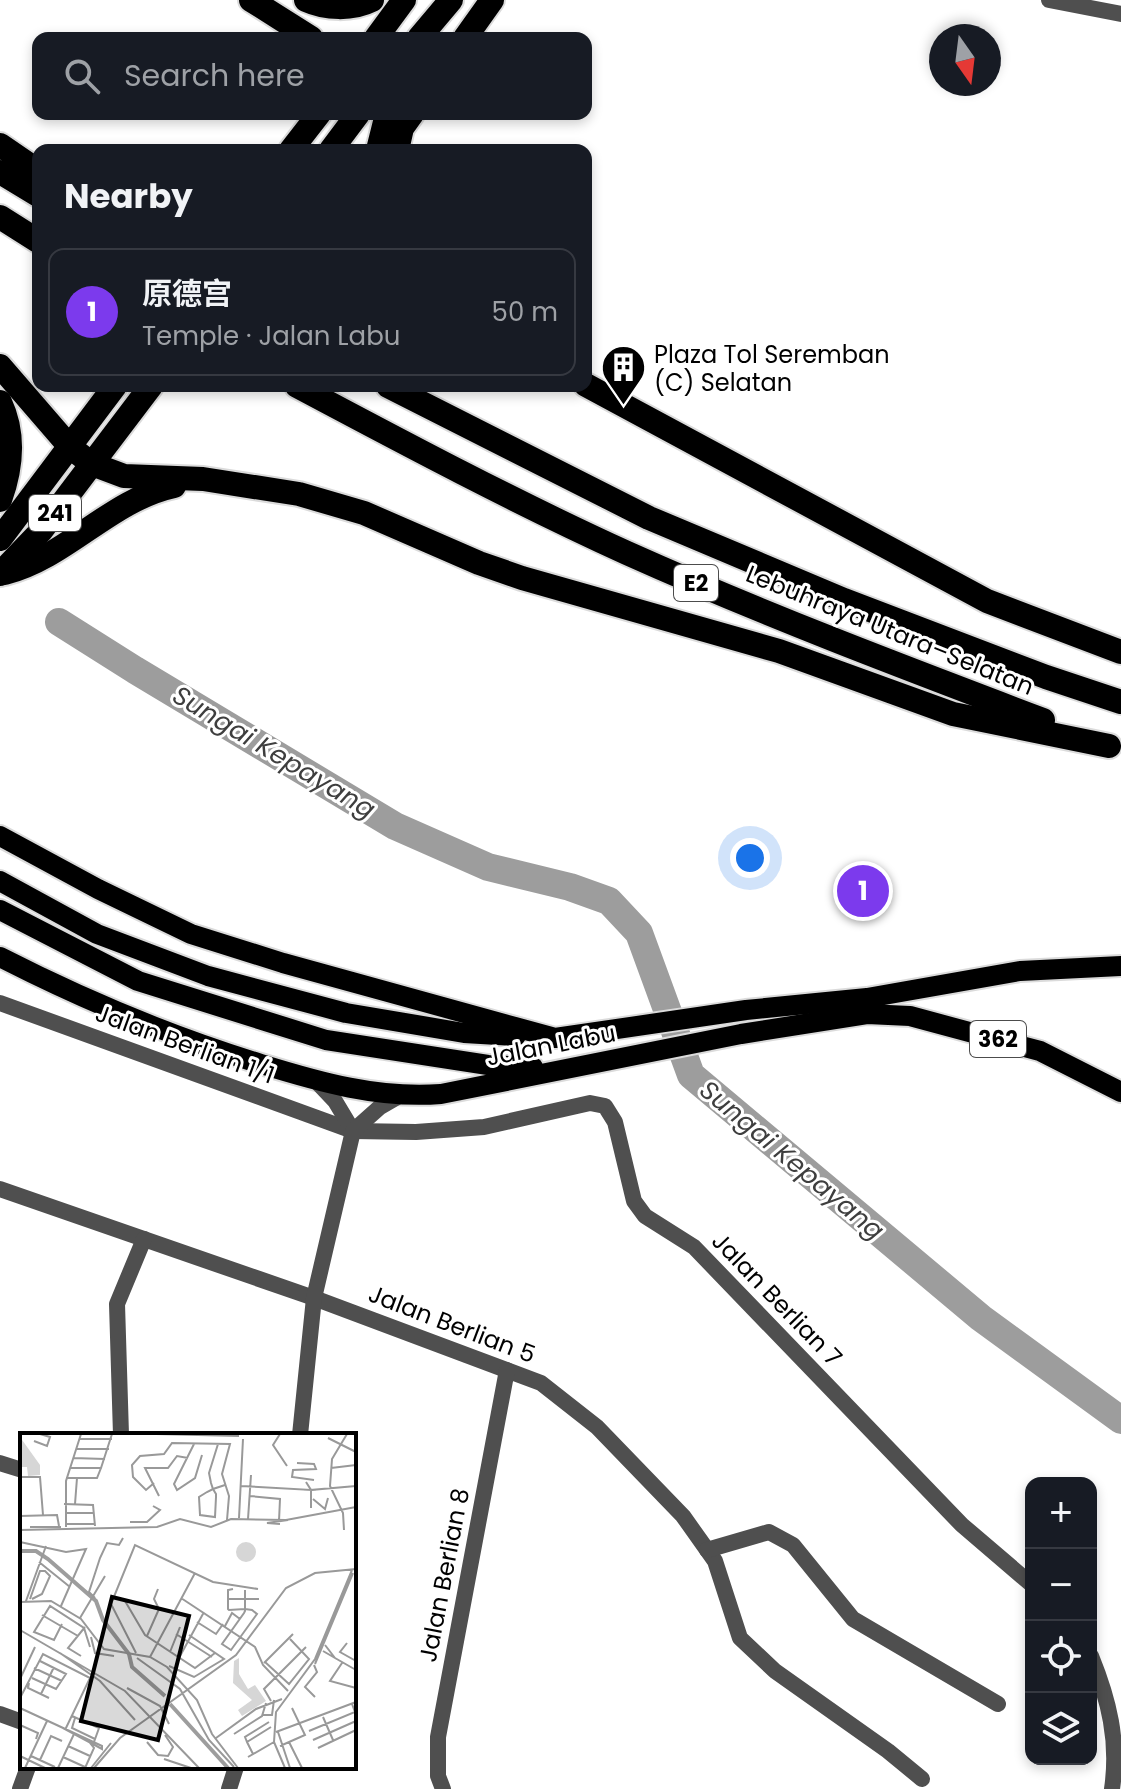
<!DOCTYPE html>
<html lang="en">
<head>
<meta charset="utf-8">
<style>
  :root { --surface:#171b24; --page:#242831; --text:#f1f3f6; --muted:#9ea1a6; --line:#363941; --accent:#7c3aed }
  body { margin:0; font-family:Poppins,"Noto Sans SC",sans-serif; background:var(--page); color:var(--text) }
  .controls { position:absolute; right:24px; bottom:24px; display:grid; overflow:hidden; border-radius:16px; box-shadow:0 4px 12px #0003 }
  .controls button { width:72px; height:72px; display:grid; place-items:center; padding:0; border:0; border-bottom:2px solid var(--line); background:var(--surface); color:var(--text); font:40px sans-serif }
  .compass { position:absolute; left:929px; top:24px; width:72px; height:72px; border-radius:50%; background:var(--surface); box-shadow:0 4px 12px #0003; rotate:166deg }
  .you { position:absolute; left:750px; top:858px; width:28px; height:28px; margin:-20px; border:6px solid #fff; border-radius:50%; background:#1a73e8; box-shadow:0 0 0 12px #1a73e833 }
  .badge { display:grid; place-items:center; width:52px; height:52px; border-radius:50%; background:var(--accent); color:#fff; font-size:26px; font-weight:700 }
  .pin { position:absolute; translate:-50% -50%; border:4px solid #fff; box-shadow:0 2px 8px #0006 }
  .list { margin:0; padding:0; list-style:none }
  h2 { display:flex; justify-content:space-between; align-items:center; height:104px; margin:0; padding:0 32px; font-size:34px }
  h2 small { font-size:26px; font-weight:400; color:var(--muted) }
  .list li { display:grid; grid-template-columns:52px 1fr auto; gap:24px; align-items:center; box-sizing:border-box; height:128px; margin:0 16px 16px; padding:0 16px; border:2px solid var(--line); border-radius:16px }
  .list b { display:block; font-size:30px; white-space:nowrap }
  .list p { margin:0; font-size:26px; white-space:nowrap; color:var(--muted) }
  .list em { font-size:26px; font-style:normal; color:var(--muted) }
  .icon { flex:none; width:44px; height:44px; fill:none; stroke:currentColor; stroke-width:2; stroke-linecap:round; stroke-linejoin:round }
  .map { position:relative; flex:none; width:1121px; height:1789px; overflow:hidden }
  .search { position:absolute; background:var(--surface); box-shadow:0 4px 12px #0003; left:32px; top:32px; width:560px; height:88px; display:flex; align-items:center; gap:20px; box-sizing:border-box; padding:0 28px; border-radius:16px; color:var(--muted); font-size:30px }
  .panel { position:absolute; background:var(--surface); box-shadow:0 4px 12px #0003; left:32px; top:144px; width:560px; height:248px; border-radius:16px }
  .map>svg:first-child { display:block }
  .lines { fill:none; stroke-linecap:round; stroke-linejoin:round }
  .river { stroke:#9d9d9d; stroke-width:28 }
  .major-casing { stroke:#dbdbdb; stroke-width:24 }
  .highway-casing { stroke:#dbdbdb; stroke-width:28 }
  .minor { stroke:#4f4f4f; stroke-width:16 }
  .major { stroke:#000; stroke-width:20 }
  .highway { stroke:#000; stroke-width:24 }
  .labels { text-anchor:middle; dominant-baseline:central; stroke-width:6; stroke-linejoin:round; paint-order:stroke }
  .shield { fill:#fff; stroke:#4c4c4c; stroke-width:2 }
  .shield-label { font-size:22px; font-weight:bold; fill:#000 }
  .poi-label { font-size:24px; fill:#000; stroke:#fff; text-anchor:start }
  .street-label { font-size:24px; fill:#000; stroke:#fff }
  .water-label { font-size:26px; font-style:italic; fill:#3e3e3e; stroke:#fff }
  .inset-river { fill:none; stroke:#9d9d9d; stroke-width:4 }
  .inset-road { fill:none; stroke:#999; stroke-width:2 }
  .view { fill:#000; fill-opacity:0.15; stroke:#000; stroke-width:4 }
  .inset-edge { fill:none; stroke:#000; stroke-width:4 }
</style>
</head>
<body>
<div class="map">
<svg width="1121" height="1789" viewBox="0 0 1121 1789">
  <rect width="100%" height="100%" fill="#fff"/>
  <g class="lines">
    <path class="river" d="M59,622L135,670L395,826L488,867L570,887L609,901L639,933L691,1075L981,1318L1121,1420"/>
    <defs>
      <g id="major">
        <path d="M0,836L98,889L191,934L283,963L555,1038L746,1010L867,998L1020,971L1121,966"/>
        <path d="M0,881L97,934L208,976L346,1013L464,1033L516,1036"/>
        <path d="M0,910L138,981L326,1040L488,1065L533,1067"/>
        <path d="M0,957C84,1000 170,1036 261,1064C319,1082 379,1099 441,1094L741,1034L867,1014L910,1016L1040,1051L1121,1092"/>
      </g>
      <g id="highway">
        <path d="M251,0L311,38"/>
        <path d="M306,0C326,9 352,10 372,0"/>
        <path d="M376,38L404,0"/>
        <path d="M419,38L451,0"/>
        <path d="M465,38L492,0"/>
        <path d="M0,145L38,171"/>
        <path d="M291,150L319,114"/>
        <path d="M331,150L358,114"/>
        <path d="M378,150L387,114"/>
        <path d="M397,150L402,128L412,114"/>
        <path d="M0,172L38,195"/>
        <path d="M0,217L38,241"/>
        <path d="M0,366L70,447L92,464L124,476L203,479L299,494L364,513L479,563L522,578L779,651L953,714L1109,746"/>
        <path d="M586,385L987,601L1121,652"/>
        <path d="M297,386C406,444 515,502 627,553C763,614 903,667 1043,720"/>
        <path d="M388,386L649,518L844,600L1046,677L1121,702"/>
        <path d="M0,402C15,434 12,467 0,500"/>
        <path d="M0,539L115,386"/>
        <path d="M5,573C67,557 110,500 174,486"/>
        <path d="M0,574L41,531L151,386"/>
      </g>
    </defs>
    <use href="#major" class="major-casing"/>
    <use href="#highway" class="highway-casing"/>
    <g class="minor">
      <path d="M1049,0L1121,14"/>
      <path d="M0,1003L353,1131L416,1132L484,1127L590,1103L605,1106L615,1122L634,1201L645,1216L694,1247L962,1525L1031,1584"/>
      <path d="M317,1082L335,1101L353,1131"/>
      <path d="M0,1189L314,1298L541,1383L597,1427L683,1516L715,1561L740,1638L775,1671L888,1751L922,1779"/>
      <path d="M121,1435L117,1304L144,1239"/>
      <path d="M300,1435L314,1298L353,1131L380,1107L399,1096"/>
      <path d="M0,1463L22,1470"/>
      <path d="M707,1550L769,1532L793,1545L853,1619L998,1704"/>
      <path d="M1091,1656C1109,1700 1119,1741 1112,1789"/>
      <path d="M0,1714L22,1722"/>
      <path d="M20,1789L28,1767"/>
      <path d="M229,1789L236,1767"/>
      <path d="M443,1789L438,1776V1737L507,1370"/>
    </g>
    <use href="#major" class="major"/>
    <use href="#highway" class="highway"/>
  </g>
  <defs>
    <symbol id="building-pin" viewBox="-11 -11 22 30"><path d="M0 17L-7.5 6A9.5 9.5 0 1 1 7.5 6Z" fill="#000" stroke="#fff"/><path d="M-4-6H4V6H1V3H-1V6H-4ZM-2.5-4.3h1.7v1.8h-1.7ZM.8-4.3h1.7v1.8H.8ZM-2.5-1h1.7V.8h-1.7ZM.8-1h1.7V.8H.8Z" fill="#fff"/></symbol>
  </defs>
  <g fill-rule="evenodd">
    <use href="#building-pin" x="598" y="342" width="51" height="69"/>
  </g>
  <g class="labels">
    <g class="shield">
      <rect x="29" y="495" width="52" height="36" rx="6"/>
      <rect x="674" y="565" width="44" height="36" rx="6"/>
      <rect x="970" y="1021" width="56" height="36" rx="6"/>
    </g>
    <g class="shield-label">
      <text x="55" y="513">241</text>
      <text x="696" y="583">E2</text>
      <text x="998" y="1039">362</text>
    </g>
    <g class="poi-label">
      <text x="654" y="354">Plaza Tol Seremban<tspan x="654" dy="28">(C) Selatan</tspan></text>
    </g>
    <g class="street-label">
      <text transform="translate(890 630) rotate(22)">Lebuhraya Utara–Selatan</text>
      <text transform="translate(185 1044) rotate(20)">Jalan Berlian 1/1</text>
      <text transform="translate(551 1045) rotate(-11)">Jalan Labu</text>
      <text transform="translate(777 1299) rotate(46)">Jalan Berlian 7</text>
      <text transform="translate(452 1324) rotate(21)">Jalan Berlian 5</text>
      <text transform="translate(444 1575) rotate(-79)">Jalan Berlian 8</text>
    </g>
    <g class="water-label">
      <text transform="translate(274 752) rotate(31)">Sungai Kepayang</text>
      <text transform="translate(792 1160) rotate(40)">Sungai Kepayang</text>
    </g>
  </g>
  <g transform="translate(20 1433)">
    <rect width="336" height="336" fill="#fff"/>
    <path d="M0,4L20,32V42L8,43L7,34H0ZM216 119a10 10 0 1 1 20 0a10 10 0 1 1-20 0Z" fill="#d6d6d6"/>
    <path d="M219,225V241L228,256L235,252L246,268L222,283L218,277L232,267L213,250L214,228Z" fill="#d6d6d6"/>
    <path class="inset-river" d="M0,118H16L28,126L76,168L83,187L109,221L112,234L145,263M150,271L208,335"/>
    <path class="inset-road" d="M136,1L219,3M260,1L253,12L267,33M308,5L336,19M59,6H92M14,8L27,13L30,4L20,1M174,11L154,51L157,57L175,45L182,22M198,11L189,40L191,50L193,56L196,61V64L195,84L180,82L179,64L187,59L193,56L205,52M56,16H89M53,25L85,26M277,30L294,31L296,36L273,37L272,44L294,47M50,35H81L92,1M311,35L336,32M0,44H20L23,82M46,45H77L81,35M134,50L126,57L113,44L112,32L120,23L144,21L152,10L210,11L202,41L209,63L207,87M221,53L291,57L286,49M139,63L125,35H148L157,23L168,25M230,63L260,66L259,88M293,66L305,76L308,65M44,71L73,72L75,93M55,71L57,45M291,75V57L336,53M45,80H74M0,83L37,82L39,93M219,85L223,6M228,86L231,42M110,89H127L140,77L133,73M46,91H75M260,91L247,90L268,87M10,94H41M46,94V48L61,1M0,97L137,94L160,86L191,94L211,86L266,87L336,74M324,97L323,80L310,53L312,26L327,1M0,109L46,119L66,116L41,173M19,129L50,154M213,156L208,157V176L209,177L225,176L232,177L237,181L211,217L202,211L224,180L225,178V157M75,165L69,159L80,125L87,110L99,112L103,105M161,165L235,214L243,232L268,258M10,166L20,138H25L30,143L22,161L12,166M208,166H239M6,168L26,113M105,168L125,202L175,235L195,220M0,169L31,168L61,186L84,216L130,224L147,234L177,267L192,301L218,335M22,182L58,203M60,185L85,143M177,189L196,201L203,191M42,191L34,207L14,199L30,173L64,195L70,214M205,193L212,180L220,186M0,197L105,258L179,335M156,201L192,224M127,203L139,176L134,166L138,156M71,204L75,220L94,223M327,210L320,219L336,228M303,218L315,225L305,212M150,219L160,194M40,220L80,248L115,287M116,220L91,171L115,112L193,149L238,156M61,223L48,215L65,194M130,224L175,140M117,225L160,256L189,307L214,334M159,225L184,179M315,225L336,237M245,229L269,251L289,226L270,206M244,230L273,201M322,230L310,248L336,255M295,231L333,140M294,232L297,239L285,254L295,264M149,233L174,244L204,226L169,202M14,235L42,248M12,245L36,256L46,241L20,228M0,246L15,214M9,250L8,255L29,265M107,255L140,273L149,291M21,261L34,234M0,265L23,221L70,245L45,297M251,268L244,256L286,214M0,275L82,313V316L43,295M243,282H252L254,267M52,283L79,295L74,309M303,284L313,307M55,285L52,295L75,306M0,292L18,300L16,306M289,298L335,279L332,271M256,299L336,269M258,299L270,335M214,301L242,283L246,270M196,305L236,276L262,266M293,307L336,288M127,309L138,322L148,323L153,314L145,302M227,309L225,304L249,289M269,309L282,335M48,313L70,323M260,313L285,302L272,275M298,315L336,297M233,321L227,309L251,294M0,323L25,335M11,323L35,334M43,324L65,334M228,324L254,309M144,326L171,335M20,327L31,303L42,308M5,335L27,288M38,335L54,301M65,335L74,315L70,310M71,335L91,310M74,335L100,305L216,222L266,155L295,140L336,136M265,335L254,309L256,279L295,226L332,137"/>
    <path class="view" d="M92,164L169,183L138,307L61,288Z"/>
    <rect width="336" height="336" class="inset-edge"/>
  </g>
</svg>
<div class="controls">
<button>+</button>
<button>−</button>
<button><svg class="icon" aria-label="locate" viewBox="0 0 24 24"><circle cx="12" cy="12" r="6"/><path d="M12 2v4M12 18v4M2 12h4M18 12h4"/></svg></button>
<button><svg class="icon" aria-label="layers" viewBox="0 0 24 24"><path d="M12 4l9 5-9 5-9-5zM3 14l9 5 9-5"/></svg></button>
</div>
<svg class="compass" viewBox="-18 -18 36 36"><path d="M0-13l5 13h-10z" fill="#e53935"/><path d="M0 13l5-13h-10z" fill="#9ea1a6"/></svg>
<div class="you"></div>
<div class="pin badge" style="left:863px;top:891px">1</div>
<div class="search"><svg class="icon" aria-label="search" viewBox="0 0 24 24"><circle cx="10" cy="10" r="6"/><path d="M15 15l6 6"/></svg>Search here</div>
<section class="panel">
<h2>Nearby<small></small></h2>
<ul class="list">
<li><span class="badge">1</span><div><b>原德宫</b><p>Temple · Jalan Labu</p></div><em>50 m</em></li>
</ul>
</section>
</div>
</body>
</html>
